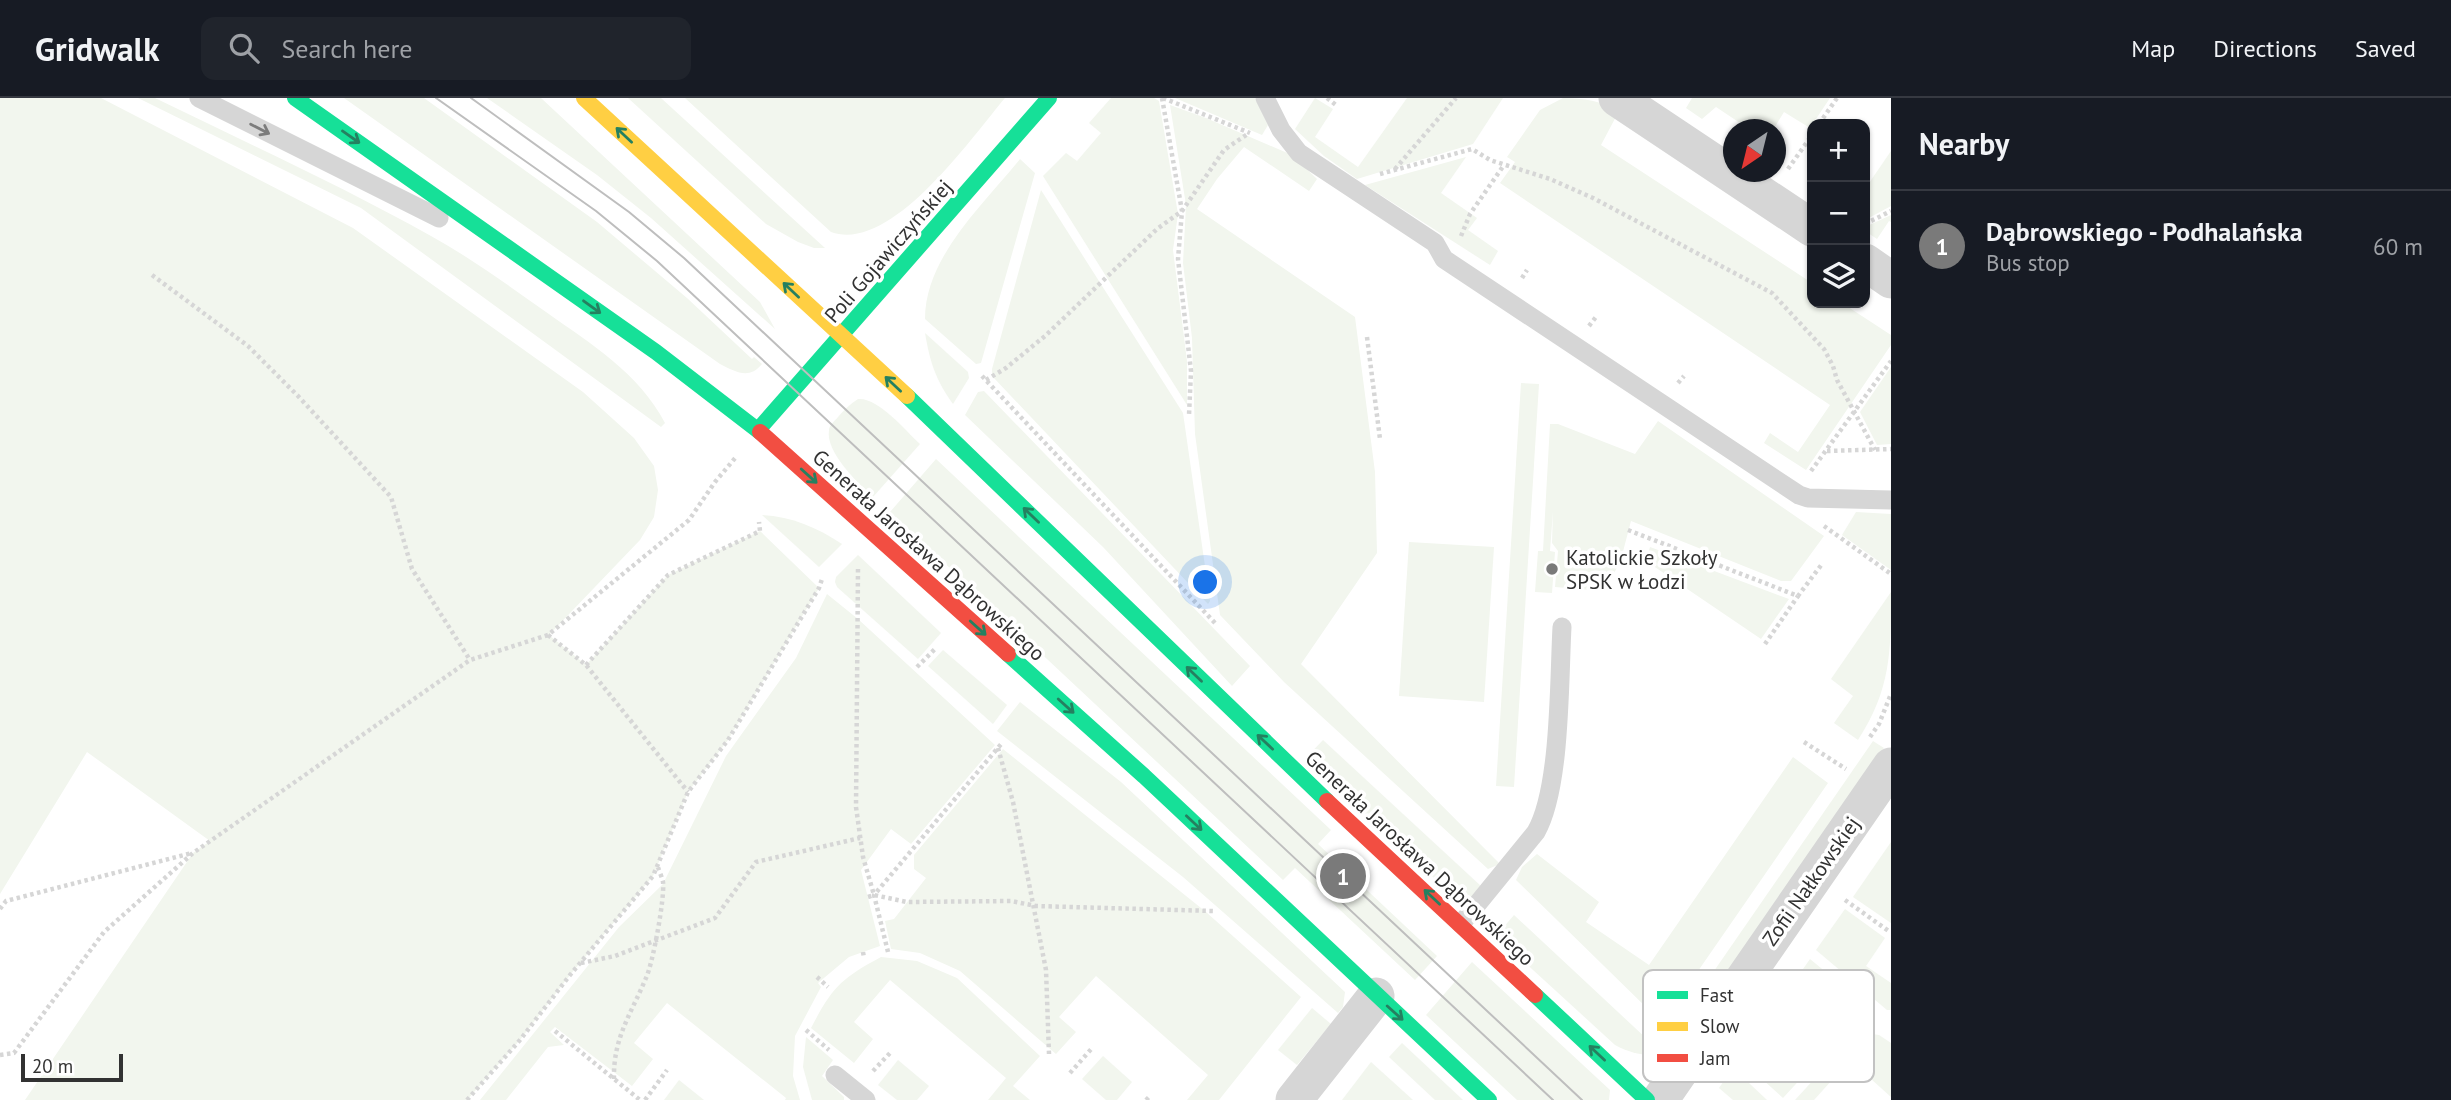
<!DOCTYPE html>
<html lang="en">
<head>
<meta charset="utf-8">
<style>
  :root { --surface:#171b24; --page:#20242c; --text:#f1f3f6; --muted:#9ea1a6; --line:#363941; --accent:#7a7a7a }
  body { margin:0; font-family:"PT Sans",sans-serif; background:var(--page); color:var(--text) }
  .controls { position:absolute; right:21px; top:21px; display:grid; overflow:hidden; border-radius:14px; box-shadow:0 2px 5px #0004 }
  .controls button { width:63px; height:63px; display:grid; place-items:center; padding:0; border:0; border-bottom:2px solid var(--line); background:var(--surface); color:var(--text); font:35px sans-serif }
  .compass { position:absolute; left:1723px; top:21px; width:63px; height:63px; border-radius:50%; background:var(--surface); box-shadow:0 2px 5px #0004; rotate:215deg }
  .scale { position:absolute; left:21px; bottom:18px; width:102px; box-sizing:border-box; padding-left:7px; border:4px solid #323232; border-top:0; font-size:19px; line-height:24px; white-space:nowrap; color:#323232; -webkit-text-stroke:5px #fff; paint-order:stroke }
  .you { position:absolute; left:1206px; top:485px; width:24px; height:24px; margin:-18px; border:5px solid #fff; border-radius:50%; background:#1a73e8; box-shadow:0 0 0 10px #1a73e833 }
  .badge { display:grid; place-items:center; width:46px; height:46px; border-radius:50%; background:var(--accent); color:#fff; font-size:23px; font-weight:700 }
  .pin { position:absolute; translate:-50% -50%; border:4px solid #fff; box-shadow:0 2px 7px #0006 }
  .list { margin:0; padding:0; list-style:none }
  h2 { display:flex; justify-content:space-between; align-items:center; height:91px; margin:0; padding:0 28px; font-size:30px }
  h2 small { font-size:23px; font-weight:400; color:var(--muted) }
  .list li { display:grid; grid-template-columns:46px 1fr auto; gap:21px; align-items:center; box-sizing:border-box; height:112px; padding:0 28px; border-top:2px solid var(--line) }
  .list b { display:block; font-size:26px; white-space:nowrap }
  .list p { margin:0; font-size:23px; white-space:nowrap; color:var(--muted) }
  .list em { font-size:23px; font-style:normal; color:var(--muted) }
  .icon { flex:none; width:38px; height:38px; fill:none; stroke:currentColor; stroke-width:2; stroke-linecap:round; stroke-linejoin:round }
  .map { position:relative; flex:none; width:1891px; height:1002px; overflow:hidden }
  header { display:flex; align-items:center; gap:42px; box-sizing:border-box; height:98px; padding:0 35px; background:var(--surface); border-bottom:2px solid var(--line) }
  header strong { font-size:33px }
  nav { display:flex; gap:38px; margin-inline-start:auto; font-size:24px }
  .search { width:490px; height:63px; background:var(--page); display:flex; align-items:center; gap:18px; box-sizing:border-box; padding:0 24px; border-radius:14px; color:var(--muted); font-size:26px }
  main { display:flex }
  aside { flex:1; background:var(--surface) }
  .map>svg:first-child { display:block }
  .green { fill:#f2f6ee }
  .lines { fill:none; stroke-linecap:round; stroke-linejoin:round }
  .path { stroke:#d6d6d6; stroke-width:4.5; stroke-dasharray:3.5 3.5; stroke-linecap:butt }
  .lane { stroke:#d6d6d6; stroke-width:19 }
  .street { stroke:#d6d6d6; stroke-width:37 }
  .fast { stroke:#16e098; stroke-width:16 }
  .slow { stroke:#ffcf43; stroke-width:16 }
  .jam { stroke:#f24e42; stroke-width:16 }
  .tram { stroke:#bebebe; stroke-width:2 }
  .oneway { stroke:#7c7c7c }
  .oneway2 { stroke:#258060 }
  .poi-dot { fill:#7a7a7a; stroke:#fff; stroke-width:2.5 }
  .labels { text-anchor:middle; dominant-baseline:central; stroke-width:7; stroke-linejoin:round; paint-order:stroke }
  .street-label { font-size:21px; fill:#323232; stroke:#fff }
  .poi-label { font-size:21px; fill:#323232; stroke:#fff; text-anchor:start }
  .key { fill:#fff; stroke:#c2c2c2; stroke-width:2 }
  .key-label { font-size:19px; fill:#323232 }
</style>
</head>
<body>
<header>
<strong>Gridwalk</strong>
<div class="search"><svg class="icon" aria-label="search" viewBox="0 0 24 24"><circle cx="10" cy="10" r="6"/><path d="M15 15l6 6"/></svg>Search here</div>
<nav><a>Map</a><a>Directions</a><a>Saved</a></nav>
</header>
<main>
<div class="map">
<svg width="1891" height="1002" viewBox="0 0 1891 1002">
  <rect width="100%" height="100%" fill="#fff"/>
  <g class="green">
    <path d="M0,0H101L353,130L583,294L634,340L654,368L658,392L654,419L640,442L549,537L586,567L668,477L760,433L819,490L728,642L688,694L653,778L570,877L520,942L467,1002H25L193,755L210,743L87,654L0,796Z"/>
    <path d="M138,0H155C247,45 342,88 431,138C471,160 509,188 546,214C591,246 639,275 665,325L661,329L361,110Z"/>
    <path d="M344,0H424L597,124L687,200L752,261L754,259L762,266C749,282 736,274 720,266Z"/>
    <path d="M487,0H541L760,204L775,231L651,120L597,77Z"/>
    <path d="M628,0H661L825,150H814L798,144L766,126Z"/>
    <path d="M685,0H1005C971,40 891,156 831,134Z"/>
    <path d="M1111,0H1154L1159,3L1178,116L1173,152L1187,263V307L1043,78L1066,55L1077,63L1101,35L1089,25Z"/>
    <path d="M1175,0H1255L1268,27L1262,37Z"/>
    <path d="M1315,0L1333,11L1315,39L1358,69L1407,0H1503L1473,46L1357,81L1324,58L1295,31Z"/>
    <path d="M1563,0C1584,0 1601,3 1619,13L1601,47L1812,185V205H1842L1891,237V247L1806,372L1764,345L1770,335L1798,354L1830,307L1500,85L1515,64L1507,59L1540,12Z"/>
    <path d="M1692,0H1830L1810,30L1784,14L1773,32L1749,31L1716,9L1702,21L1686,10Z"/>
    <path d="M1170,7L1206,20L1292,57L1317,81L1309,93L1244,49L1217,81L1197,111L1355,219L1375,374L1377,455L1301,566L1500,766L1488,771L1284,584L1220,517L1195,336L1192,240L1183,165L1186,107Z"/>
    <path d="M1891,53V108L1865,122V91Z"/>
    <path d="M1466,59L1441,95L1477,120L1468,132L1498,153L1490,167L1365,87Z"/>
    <path d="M1020,61L1035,75L981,265L976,266L925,221C925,159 983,107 1020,61Z"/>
    <path d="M1041,92L1183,315L1210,503L1208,506L992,278V271Z"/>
    <path d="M1891,117V124L1889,123L1877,141L1865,133V129Z"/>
    <path d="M925,235L968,274L969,280L953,306C935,281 930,264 925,235Z"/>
    <path d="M1891,269V346L1877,347L1860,314Z"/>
    <path d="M1521,285L1539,286L1514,689L1496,688Z"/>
    <path d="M984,293L1250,568L1232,588L1103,449L965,317L978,294Z"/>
    <path d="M858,301C878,299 905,332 920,346L873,399C859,386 825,354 829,332C829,327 835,323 838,319C844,312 850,306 858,301Z"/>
    <path d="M1658,323L1824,438L1791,483H1781L1631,423L1620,465L1603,493L1555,489L1558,453L1552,445L1553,413L1550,453L1555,454L1552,495L1535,494L1538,453H1543L1550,326H1558L1635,356Z"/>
    <path d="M936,361L1331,732L1318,746L1437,858L1415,882L1295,770L1283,782L890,414Z"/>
    <path d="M1856,414L1891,416V472L1842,437Z"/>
    <path d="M762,417C793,419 816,429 842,446L819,469Z"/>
    <path d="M1409,444L1494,449L1484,604L1399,598Z"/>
    <path d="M1650,449L1661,453L1789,501L1761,541L1646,463Z"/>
    <path d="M858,457L941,535L918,561L837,489L835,484L836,479Z"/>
    <path d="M1891,494C1891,554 1891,591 1858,642L1834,625L1853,598L1831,581Z"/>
    <path d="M827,496L858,521L995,647L911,746L891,731L861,772L880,848L849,859L818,885L821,889L795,938L793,978L800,1002H785L786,1000L667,905L634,945L653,961L632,988L555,929L550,934L564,947L548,949L506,1002H480L619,829L663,786L726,658L796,560Z"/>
    <path d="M943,552L1007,607L993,626L928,568Z"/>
    <path d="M1020,604L1121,684L1345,894L1343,909L1338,915L1183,779L997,633Z"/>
    <path d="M1323,642L1482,789L1465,809L1306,660Z"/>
    <path d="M1873,643L1884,650L1677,949L1667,941Z"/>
    <path d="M1003,651L1206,814L1301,899L1219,1002H1187L1208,977L1096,878L1059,919L1076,934L1056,956L960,873L920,855L891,851L885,823L894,821L926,780L914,771V757Z"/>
    <path d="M1793,659L1828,685L1669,915L1650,913L1516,782L1522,769L1537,756L1599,804L1586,824L1649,867Z"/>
    <path d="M1891,744V825L1853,799Z"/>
    <path d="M1845,811L1885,840L1866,868L1891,885V912H1887L1816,852Z"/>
    <path d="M1514,817L1663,956C1644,958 1632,956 1615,947L1496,838Z"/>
    <path d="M881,859L917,863L957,880L1040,958L1013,988L1030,1002H988L1006,980L890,882L854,924L873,941L854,965L811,930C832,890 840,881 881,859Z"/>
    <path d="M1810,861L1861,903L1865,911L1783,1000L1740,961Z"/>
    <path d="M1472,864L1610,992L1609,1002H1517L1426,917Z"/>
    <path d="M1312,910L1331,926L1297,967L1278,952Z"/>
    <path d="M1866,935L1879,937L1891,945V999L1850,962L1814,1002H1795L1851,941Z"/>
    <path d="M806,939L833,962L822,978L844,999V1002H812L803,969Z"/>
    <path d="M1402,945L1463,1002H1435L1389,959Z"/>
    <path d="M1103,958L1132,984L1117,1002H1106L1082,981Z"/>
    <path d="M898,962L929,988L917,1002H897L878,987Z"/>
    <path d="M1371,964L1413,1002H1342Z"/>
    <path d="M1733,970L1767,1002H1733L1719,990Z"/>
    <path d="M679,982L704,1002H664Z"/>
  </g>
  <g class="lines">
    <g class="path">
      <path d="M1162,0L1182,113L1178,161L1191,273L1189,317"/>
      <path d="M1163,0L1250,35"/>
      <path d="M1327,0L1336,7"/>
      <path d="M1819,26L1837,0"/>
      <path d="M1395,71L1456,0"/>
      <path d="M1788,71L1812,37"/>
      <path d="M1380,76L1472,51L1490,62L1550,81L1593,100L1772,195L1824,251L1833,268L1837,282L1875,352"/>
      <path d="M1865,126L1891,113"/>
      <path d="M1461,138L1470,116L1504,67"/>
      <path d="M152,177L248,248L298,298L391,399L412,471L470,562"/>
      <path d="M1522,180L1527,172"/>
      <path d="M1589,228L1596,219"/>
      <path d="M1367,239L1380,341"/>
      <path d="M982,278L1215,525"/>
      <path d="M986,282L1006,270L1045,238L1157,131L1182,113L1224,52L1249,35"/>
      <path d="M1678,285L1684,278"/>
      <path d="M1827,353L1891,351"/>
      <path d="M1811,373L1891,263"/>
      <path d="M1824,428L1891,476"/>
      <path d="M1628,432L1798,498L1822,466"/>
      <path d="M858,471L856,709L863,759L874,797"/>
      <path d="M548,537L586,567L688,694"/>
      <path d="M1765,546L1798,498"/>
      <path d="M586,567L668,477L760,433L759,424"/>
      <path d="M917,569L936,550"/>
      <path d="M1870,639L1879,626L1891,596"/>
      <path d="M1804,644L1846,671"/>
      <path d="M998,650L1013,704L1046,872L1049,956"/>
      <path d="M868,799L874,797L907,804L1011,803L1036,808L1213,813"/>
      <path d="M1845,802L1890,834"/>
      <path d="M0,811L6,803L192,755"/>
      <path d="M863,854L864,860"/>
      <path d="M888,854L874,797L1002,645"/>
      <path d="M581,865L615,858L715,820L756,764L860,740"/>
      <path d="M817,879L828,889"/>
      <path d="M806,932L829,952"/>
      <path d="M555,933L640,1002"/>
      <path d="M0,957L14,955L104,834L193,755L470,562L548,537L689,422L715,384L736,359"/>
      <path d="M873,973L890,955"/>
      <path d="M1070,975L1093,949"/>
      <path d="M614,981C613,940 631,916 646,880C653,865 665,799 663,784C662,779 659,773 658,769"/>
      <path d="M467,1002L520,942L570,877L653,778L688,694L728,642L819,490L822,481"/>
      <path d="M645,1002L667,972"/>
      <path d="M1146,1002L1149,999"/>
    </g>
    <g class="lane">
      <path d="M199,0L439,120"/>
      <path d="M1265,0L1281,32L1299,55L1435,145L1444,161L1799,397L1808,400L1891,402"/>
      <path d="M1461,826L1536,734C1561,690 1559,582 1562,529"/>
      <path d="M835,977L866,1002"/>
    </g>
    <g class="street">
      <path d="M1617,0L1812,130"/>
      <path d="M1865,164L1891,182"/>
      <path d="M1294,1002L1376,898"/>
      <path d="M1660,1002L1891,668"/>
    </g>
    <g class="fast">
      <path d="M295,0L656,254L760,334"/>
      <path d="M907,298L1327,703"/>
      <path d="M758,332L1049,0"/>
      <path d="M1008,556L1144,678L1489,1002"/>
      <path d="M1535,897L1647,1002"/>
    </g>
    <path class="slow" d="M584,0L907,298"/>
    <g class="jam">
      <path d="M760,334L1008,556"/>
      <path d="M1327,703L1535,897"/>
    </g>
    <g class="tram">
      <path d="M436,0L596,113L657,163L1553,1002"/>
      <path d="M471,0L629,114L684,160L1582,1002"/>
    </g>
  </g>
  <defs><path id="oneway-shaft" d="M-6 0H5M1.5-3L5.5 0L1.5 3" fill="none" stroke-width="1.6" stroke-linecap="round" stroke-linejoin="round" transform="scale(1.75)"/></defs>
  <use class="oneway" href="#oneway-shaft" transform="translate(260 31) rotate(27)"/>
  <g class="oneway2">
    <use href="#oneway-shaft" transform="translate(624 37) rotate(-137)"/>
    <use href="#oneway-shaft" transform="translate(351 39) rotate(35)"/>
    <use href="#oneway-shaft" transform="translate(791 192) rotate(-137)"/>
    <use href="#oneway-shaft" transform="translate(592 209) rotate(36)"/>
    <use href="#oneway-shaft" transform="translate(893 286) rotate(-137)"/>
    <use href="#oneway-shaft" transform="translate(809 378) rotate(42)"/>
    <use href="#oneway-shaft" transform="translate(1031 417) rotate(-136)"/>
    <use href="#oneway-shaft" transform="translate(978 530) rotate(42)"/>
    <use href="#oneway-shaft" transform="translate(1194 576) rotate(-136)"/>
    <use href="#oneway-shaft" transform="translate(1066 608) rotate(42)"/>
    <use href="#oneway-shaft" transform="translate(1265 644) rotate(-137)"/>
    <use href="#oneway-shaft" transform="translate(1194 725) rotate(43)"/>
    <use href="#oneway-shaft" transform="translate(1432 799) rotate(-137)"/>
    <use href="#oneway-shaft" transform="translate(1395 915) rotate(42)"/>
    <use href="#oneway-shaft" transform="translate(1597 955) rotate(-137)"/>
  </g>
  <circle class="poi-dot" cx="1552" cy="471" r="7"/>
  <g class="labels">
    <g class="street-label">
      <text transform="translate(888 153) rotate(-49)">Poli Gojawiczyńskiej</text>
      <text transform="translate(929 457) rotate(42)">Generała Jarosława Dąbrowskiego</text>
      <text transform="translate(1420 760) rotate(43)">Generała Jarosława Dąbrowskiego</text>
      <text transform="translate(1811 783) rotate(-55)">Zofii Nałkowskiej</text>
    </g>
    <g class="poi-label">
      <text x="1566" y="459">Katolickie Szkoły<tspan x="1566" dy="24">SPSK w Łodzi</tspan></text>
    </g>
  </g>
  <rect x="1643" y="872" width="231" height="112" rx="10" class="key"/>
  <rect x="1657" y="893" width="31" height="8" fill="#16e098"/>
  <rect x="1657" y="924" width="31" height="9" fill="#ffcf43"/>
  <rect x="1657" y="956" width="31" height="8" fill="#f24e42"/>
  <g class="key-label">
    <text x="1700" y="904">Fast</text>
    <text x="1700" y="935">Slow</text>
    <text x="1700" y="967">Jam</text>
  </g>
</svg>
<div class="controls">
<button>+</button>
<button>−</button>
<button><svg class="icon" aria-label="layers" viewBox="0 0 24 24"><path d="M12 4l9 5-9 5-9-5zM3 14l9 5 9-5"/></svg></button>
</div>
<svg class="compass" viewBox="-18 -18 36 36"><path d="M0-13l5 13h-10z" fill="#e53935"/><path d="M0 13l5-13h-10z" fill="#9ea1a6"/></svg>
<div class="scale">20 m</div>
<div class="you"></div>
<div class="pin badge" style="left:1343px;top:778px">1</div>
</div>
<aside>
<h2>Nearby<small></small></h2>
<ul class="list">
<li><span class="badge">1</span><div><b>Dąbrowskiego - Podhalańska</b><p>Bus stop</p></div><em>60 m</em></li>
</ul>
</aside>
</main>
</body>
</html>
